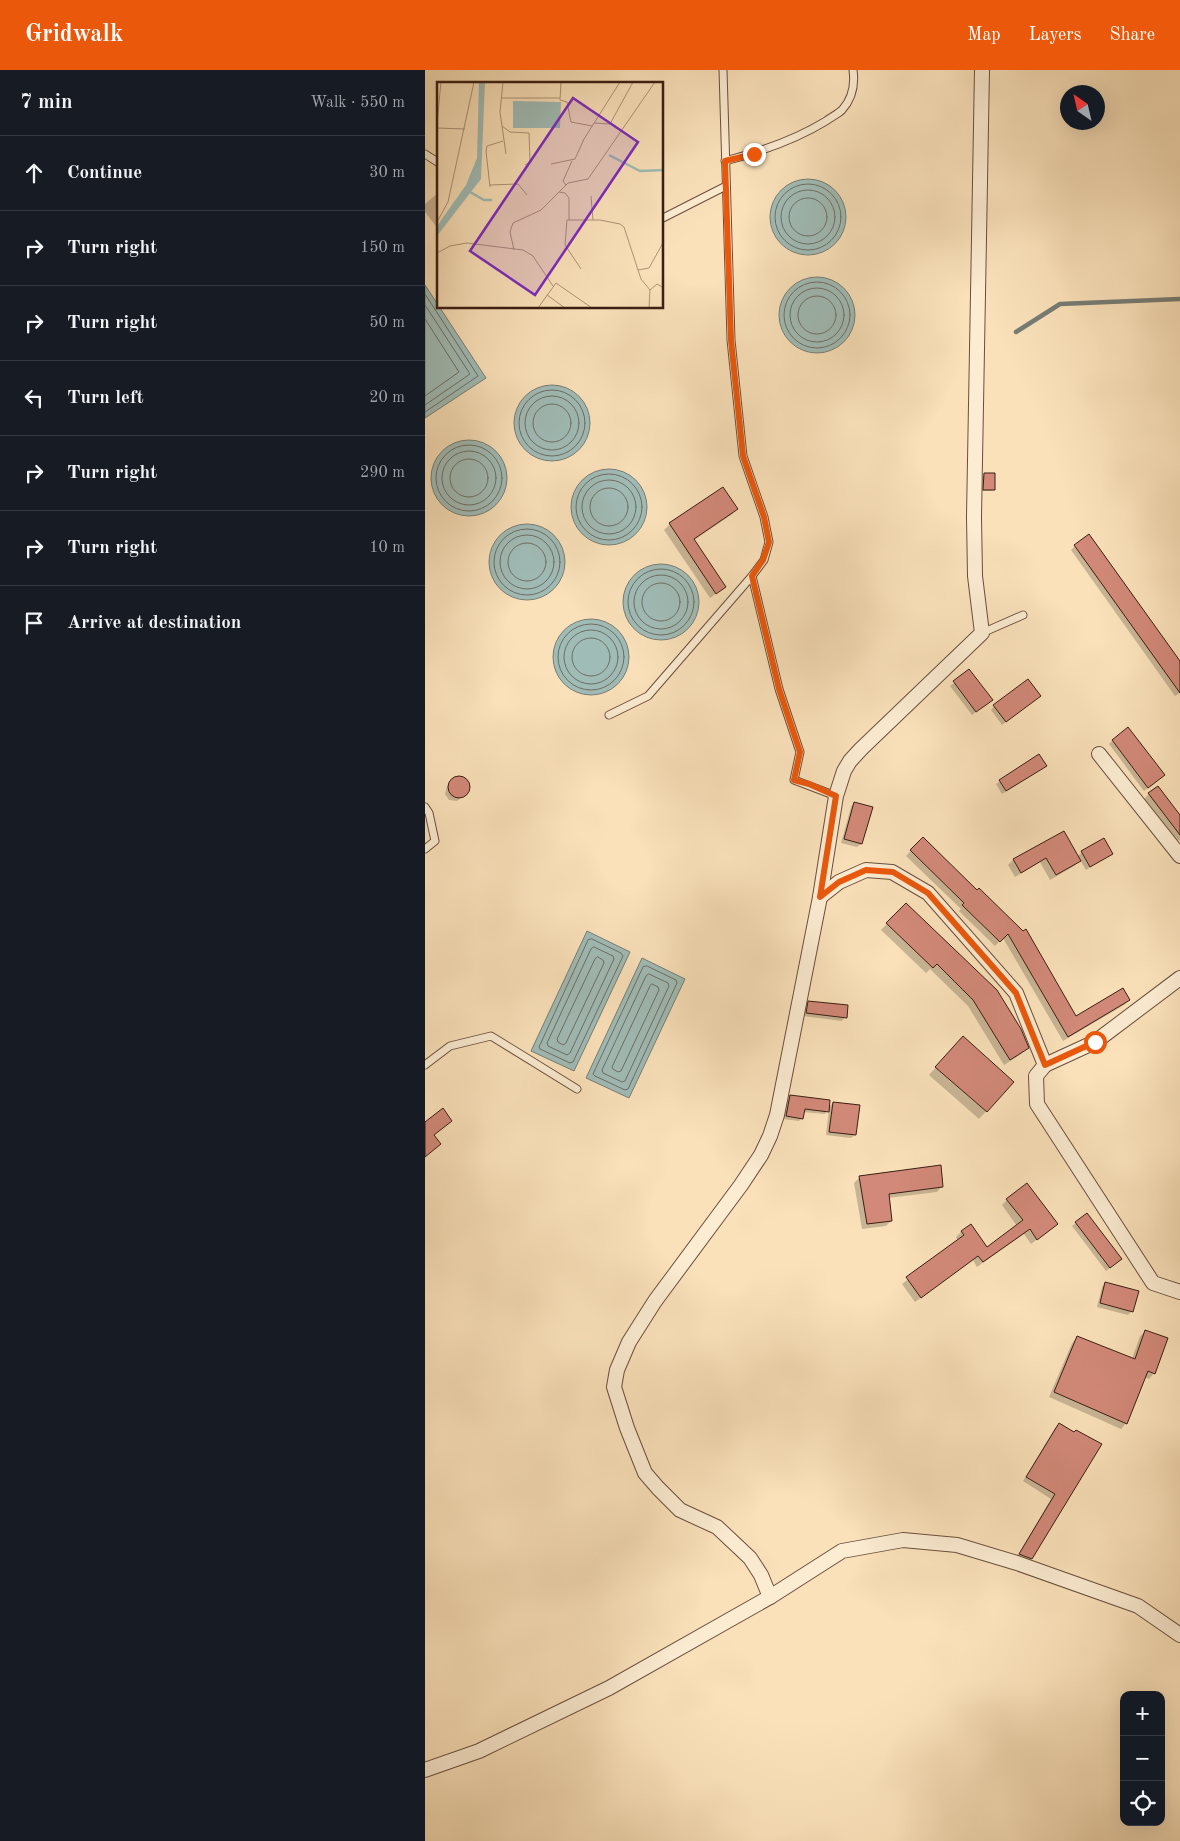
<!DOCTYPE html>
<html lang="en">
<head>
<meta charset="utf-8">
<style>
  :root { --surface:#171b24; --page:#20242c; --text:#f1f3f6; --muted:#9ea1a6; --line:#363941; --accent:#ea580c }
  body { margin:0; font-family:"Old Standard TT",serif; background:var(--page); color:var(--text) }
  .controls { position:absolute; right:15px; bottom:15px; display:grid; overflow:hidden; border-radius:10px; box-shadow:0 5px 20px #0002 }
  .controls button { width:45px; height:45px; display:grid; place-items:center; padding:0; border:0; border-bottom:1px solid var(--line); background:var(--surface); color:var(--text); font:25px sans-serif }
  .compass { position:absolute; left:635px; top:15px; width:45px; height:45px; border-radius:50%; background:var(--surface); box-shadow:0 5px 20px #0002; rotate:326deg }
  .stop { position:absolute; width:15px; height:15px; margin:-11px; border:4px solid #ea580c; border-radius:50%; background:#fff }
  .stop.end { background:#ea580c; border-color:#fff; box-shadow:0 1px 5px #0008 }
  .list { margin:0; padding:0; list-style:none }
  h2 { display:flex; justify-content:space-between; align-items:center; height:65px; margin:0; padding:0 20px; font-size:21px }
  h2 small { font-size:16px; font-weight:400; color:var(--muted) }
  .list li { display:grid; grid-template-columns:32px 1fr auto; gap:15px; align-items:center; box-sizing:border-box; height:75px; padding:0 20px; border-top:1px solid var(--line) }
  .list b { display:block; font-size:19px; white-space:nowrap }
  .list em { font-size:16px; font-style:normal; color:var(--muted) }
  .icon { flex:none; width:28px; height:28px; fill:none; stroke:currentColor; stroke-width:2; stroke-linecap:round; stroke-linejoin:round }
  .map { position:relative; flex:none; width:755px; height:1771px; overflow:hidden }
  header { display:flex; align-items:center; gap:30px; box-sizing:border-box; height:70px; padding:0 25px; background:var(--accent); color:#fff }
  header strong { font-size:24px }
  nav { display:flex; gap:28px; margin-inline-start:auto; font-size:18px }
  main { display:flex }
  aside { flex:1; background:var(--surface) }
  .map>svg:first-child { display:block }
  .water { fill:#a0bcb7; stroke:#777d75 }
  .shadow { fill:#0003 }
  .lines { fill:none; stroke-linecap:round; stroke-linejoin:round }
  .shore { stroke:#6d6d64; stroke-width:1 }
  .stream { stroke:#777d75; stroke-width:4.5 }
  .building { fill:#d28979; stroke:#3a1e12 }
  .service-casing { stroke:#6a4f3c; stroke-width:9 }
  .minor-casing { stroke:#6a4f3c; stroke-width:16 }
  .service { stroke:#fcecd2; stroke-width:7 }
  .minor { stroke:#fcecd2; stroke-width:14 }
  .route { stroke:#ea580c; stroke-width:6 }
  .inset-river { fill:none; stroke:#a0bcb7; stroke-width:2.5 }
  .inset-road { fill:none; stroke:#ad9377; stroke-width:1 }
  .view { fill:#7b2cbf; fill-opacity:0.15; stroke:#7b2cbf; stroke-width:2.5 }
  .inset-edge { fill:none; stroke:#3a1e12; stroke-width:2.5 }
</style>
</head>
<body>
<header>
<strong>Gridwalk</strong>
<nav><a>Map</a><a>Layers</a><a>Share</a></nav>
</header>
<main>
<aside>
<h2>7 min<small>Walk · 550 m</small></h2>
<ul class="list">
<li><svg class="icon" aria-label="ahead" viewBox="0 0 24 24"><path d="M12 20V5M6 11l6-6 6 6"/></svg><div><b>Continue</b></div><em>30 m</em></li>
<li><svg class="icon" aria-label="right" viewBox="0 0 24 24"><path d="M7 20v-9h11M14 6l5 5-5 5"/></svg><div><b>Turn right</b></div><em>150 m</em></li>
<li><svg class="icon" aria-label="right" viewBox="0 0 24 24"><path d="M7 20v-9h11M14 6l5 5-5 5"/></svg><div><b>Turn right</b></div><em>50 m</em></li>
<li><svg class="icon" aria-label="left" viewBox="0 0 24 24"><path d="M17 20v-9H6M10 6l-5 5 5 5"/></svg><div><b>Turn left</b></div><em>20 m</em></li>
<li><svg class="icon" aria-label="right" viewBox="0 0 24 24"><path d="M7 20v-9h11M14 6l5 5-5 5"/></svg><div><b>Turn right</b></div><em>290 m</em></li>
<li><svg class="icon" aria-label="right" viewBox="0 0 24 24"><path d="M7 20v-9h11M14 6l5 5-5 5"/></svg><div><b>Turn right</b></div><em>10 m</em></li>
<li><svg class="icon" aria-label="arrive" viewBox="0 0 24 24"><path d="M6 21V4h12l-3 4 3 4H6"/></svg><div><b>Arrive at destination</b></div></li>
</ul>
</aside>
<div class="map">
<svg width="755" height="1771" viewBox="0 0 755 1771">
  <rect width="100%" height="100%" fill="#fae1ba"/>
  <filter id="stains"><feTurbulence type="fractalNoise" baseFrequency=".004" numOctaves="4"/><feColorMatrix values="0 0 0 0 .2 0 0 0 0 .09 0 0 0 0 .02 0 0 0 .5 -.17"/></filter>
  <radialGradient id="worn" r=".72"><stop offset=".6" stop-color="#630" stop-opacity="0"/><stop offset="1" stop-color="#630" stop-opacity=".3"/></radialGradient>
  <g class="water">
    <circle cx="383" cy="147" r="38"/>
    <circle cx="392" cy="245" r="38"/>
    <path d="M0,215L61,308L0,348Z"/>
    <circle cx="127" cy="353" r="38"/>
    <circle cx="44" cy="408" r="38"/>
    <circle cx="184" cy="437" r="38"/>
    <circle cx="102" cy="492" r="38"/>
    <circle cx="236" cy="532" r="38"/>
    <circle cx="166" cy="587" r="38"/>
    <path d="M162,861L205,882L149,1001L106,981Z"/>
    <path d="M217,888L260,909L204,1028L161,1008Z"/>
  </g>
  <g class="shadow">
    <path d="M14,122V160L0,142V134Z"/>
    <path d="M559,404L569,419L567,421H557L558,406Z"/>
    <path d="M312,439L306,445L269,470L300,517L285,528L239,460L245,454Z"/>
    <path d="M650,476L755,593V623L750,626L646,480Z"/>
    <path d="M544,601L562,634L547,645L525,616Z"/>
    <path d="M611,629L577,655L566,640L569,636Z"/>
    <path d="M687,671L735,708L719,721L684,674Z"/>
    <path d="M614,686L617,699L577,724L571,714Z"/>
    <path d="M32,708L40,709L44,715L42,723L32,731L24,730L20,724L22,716Z"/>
    <path d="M724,724L755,747V771L754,770L751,773L718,730Z"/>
    <path d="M429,733L436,774L432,777L416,773L426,737Z"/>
    <path d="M498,768L552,822L598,862L650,947L704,930L699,935L638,971L578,868L570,876L534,841L536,839L481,786Z"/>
    <path d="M609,778L652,787L657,782L687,783L661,800L655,790L649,796L625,810L615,792L590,807L583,795L588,790Z"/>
    <path d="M481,834L602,978L596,984L579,995L543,936L505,899L501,903L456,860Z"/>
    <path d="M384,932L420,947L417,951L378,946L380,936Z"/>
    <path d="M530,976L588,1012L554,1049L504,1005Z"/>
    <path d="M365,1026L403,1038L408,1033L430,1065L426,1068L401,1065L404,1039L400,1044L378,1042L377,1048L374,1051L358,1049L362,1029Z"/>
    <path d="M434,1108L517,1116L512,1122L463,1128L466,1151L461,1156L437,1159L429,1113Z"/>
    <path d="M582,1130L626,1159L606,1174L599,1164L552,1197L548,1190L490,1232L477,1214L533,1171L531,1167L536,1162L546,1156L562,1179L592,1156L577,1135Z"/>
    <path d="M651,1153L692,1192L681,1201L647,1156Z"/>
    <path d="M680,1213L707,1241L703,1245L672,1237L677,1217Z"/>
    <path d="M721,1261L729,1303L724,1309L719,1307L701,1353L696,1359L624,1327L647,1273L652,1268L707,1289L715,1266Z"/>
    <path d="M634,1354L649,1363L676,1375L606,1488L602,1493L591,1488L626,1429L598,1411L630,1358Z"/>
  </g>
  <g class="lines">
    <g class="shore">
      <circle cx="383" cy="147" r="33"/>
      <circle cx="383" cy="147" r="27"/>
      <circle cx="383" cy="147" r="19"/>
      <circle cx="392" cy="245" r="33"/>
      <circle cx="392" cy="245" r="27"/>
      <path d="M0,224L53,306L0,342"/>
      <circle cx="392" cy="245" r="19"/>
      <path d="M0,235L45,304L0,335"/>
      <path d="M0,249L34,302L0,326"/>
      <circle cx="127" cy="353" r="33"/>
      <circle cx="127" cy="353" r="27"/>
      <circle cx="127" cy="353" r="19"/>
      <circle cx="44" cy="408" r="33"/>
      <circle cx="44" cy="408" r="27"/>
      <circle cx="44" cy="408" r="19"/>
      <circle cx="184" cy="437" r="33"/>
      <circle cx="184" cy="437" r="27"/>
      <circle cx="184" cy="437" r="19"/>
      <circle cx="102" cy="492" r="33"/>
      <circle cx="102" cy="492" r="27"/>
      <circle cx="102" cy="492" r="19"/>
      <circle cx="236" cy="532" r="33"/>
      <circle cx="236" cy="532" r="27"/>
      <circle cx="236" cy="532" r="19"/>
      <circle cx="166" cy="587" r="33"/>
      <circle cx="166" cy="587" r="27"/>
      <circle cx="166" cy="587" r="19"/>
      <path d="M167,869L196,883L198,886L148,992L145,993L115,979L114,977L163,870Z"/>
      <path d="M169,877L188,886L189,889L145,983L142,985L123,976L122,973L166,879Z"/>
      <path d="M173,887L178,890L179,893L141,973L138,975L133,972L132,969L170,889Z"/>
      <path d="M222,896L251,910L252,913L203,1019L200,1020L170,1006L168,1004L218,897Z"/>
      <path d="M224,904L243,913L244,916L200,1011L197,1012L178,1003L177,1000L221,906Z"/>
      <path d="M227,914L233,917L234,920L196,1001L193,1002L188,999L187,997L225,916Z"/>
    </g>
    <path class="stream" d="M591,262L635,234L755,229"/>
  </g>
  <g class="building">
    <path d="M559,403H570V420H558Z"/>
    <path d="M298,417L313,439L269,469L301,517L291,524L244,453Z"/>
    <path d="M664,464L755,591V623L649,475Z"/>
    <path d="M544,599L568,630L551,642L528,611Z"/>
    <path d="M603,609L616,626L581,652L568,635Z"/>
    <path d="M703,657L740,705L723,718L687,670Z"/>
    <path d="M614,684L622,696L581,721L574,710Z"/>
    <circle cx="34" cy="717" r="11"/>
    <path d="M733,716L755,745V765L723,723Z"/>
    <path d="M429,732L448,737L437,774L419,769Z"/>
    <path d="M639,761L656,791L631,805L621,788L596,803L588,789Z"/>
    <path d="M498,767L552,820L554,818L598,861L601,859L651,946L698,918L705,930L643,967L583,864L575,872L537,835L539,833L485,780Z"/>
    <path d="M679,768L688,784L665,797L656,781Z"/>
    <path d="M481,833L572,920L596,959L604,978L585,990L548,930L512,894L508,898L461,853Z"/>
    <path d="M383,931L423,935L422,948L381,943Z"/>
    <path d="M538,966L589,1012L562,1042L510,997Z"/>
    <path d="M365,1025L405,1030L404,1042L380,1039L378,1049L361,1046Z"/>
    <path d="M408,1032L435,1035L431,1065L404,1062Z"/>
    <path d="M18,1038L27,1051L9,1065L16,1074L0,1087V1052Z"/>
    <path d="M516,1095L518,1117L464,1124L467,1151L442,1154L434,1106Z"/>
    <path d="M602,1113L633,1154L612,1170L605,1159L558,1192L553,1186L496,1228L481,1207L539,1165L536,1161L546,1154L562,1177L598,1150L581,1129Z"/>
    <path d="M662,1143L697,1189L685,1198L650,1152Z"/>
    <path d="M680,1212L714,1221L708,1242L675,1233Z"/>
    <path d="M720,1260L743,1268L730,1304L723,1301L702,1354L629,1322L652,1266L710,1289Z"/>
    <path d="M634,1353L649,1362L651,1360L677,1374L607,1489L594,1484L630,1424L601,1407Z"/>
  </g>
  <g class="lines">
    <defs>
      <g id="service">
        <path d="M0,84L14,93"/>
        <path d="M300,91C335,82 370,70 401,51C406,47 413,44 417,40C427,29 430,14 428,0"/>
        <path d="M238,148L301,116"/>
        <path d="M327,506L354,619L375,682L369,710L411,726"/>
        <path d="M557,563L598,545"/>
        <path d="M184,645L223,626L327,506L339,490L344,472L339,447L318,386L306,270L298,0"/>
        <path d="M0,737L4,743L10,771L0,779"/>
        <path d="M0,995L25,976L66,966L152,1019"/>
      </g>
      <g id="minor">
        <path d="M674,684L755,786"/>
        <path d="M395,827L414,812L441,800L467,802L503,823L591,923L620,995"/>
        <path d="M755,908L670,972L620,995L611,1006L612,1034L728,1213L755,1222"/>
        <path d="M345,1527L336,1505L325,1488L292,1457L255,1440L233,1418L220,1403L202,1358L189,1317L192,1300L204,1272L230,1231L316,1115L336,1085L345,1066L352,1045L395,827L411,726L419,701L425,691L436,679L557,563L550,506L549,447L557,0"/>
        <path d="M0,1700L54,1681L184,1618L345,1527L417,1481L478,1470L532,1475L592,1493L713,1536L755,1565"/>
      </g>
    </defs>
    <use href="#service" class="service-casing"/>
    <use href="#minor" class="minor-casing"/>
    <use href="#service" class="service"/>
    <use href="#minor" class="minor"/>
  </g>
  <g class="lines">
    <path class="route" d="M329,84L300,91L306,270L318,386L339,447L344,472L338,490L327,506L354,619L375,682L369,710L384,714L411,726L395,827L414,812L441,800L468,802L503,823L591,923L620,995L670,972"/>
  </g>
  <g transform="translate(12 12)">
    <rect width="226" height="226" fill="#fae1ba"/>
    <path d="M42,0H48L44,97L0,154V144L29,103L40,76ZM76,19L124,20L123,46H76Z" fill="#a0bcb7"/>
    <path class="inset-river" d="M172,73L203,89L227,88M33,110L47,118H55"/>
    <path class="inset-road" d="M66,0L63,30L69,72M124,0L123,18L130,20L134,40L155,44M64,16H123M0,41L4,0M157,41L173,42L196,0M65,44L73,50L92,51L93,80L88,83M0,46L28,47M114,82L138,77L147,57L183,0M53,103L81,102L90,113M129,103L126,99L135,79M53,105L49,69L50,64L66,59M122,110L128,111L132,116V138M154,114L156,138M0,140L11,120L37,0M77,168L73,150L76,141L104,128L131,101L151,97L218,0M0,171L13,164L30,161L86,168L96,174L116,204M144,187L128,163L130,138H163L183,142L187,145L204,197L213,208L212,226M201,188L212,186L227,159M213,208L220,202L227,206M110,213L128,226M101,226L119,201L155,226"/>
    <path class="view" d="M136,16L201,60L98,213L33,169Z"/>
    <rect width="226" height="226" class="inset-edge"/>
  </g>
  <rect width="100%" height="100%" filter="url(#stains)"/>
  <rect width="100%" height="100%" fill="url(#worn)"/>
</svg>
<div class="controls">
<button>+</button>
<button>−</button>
<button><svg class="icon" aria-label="locate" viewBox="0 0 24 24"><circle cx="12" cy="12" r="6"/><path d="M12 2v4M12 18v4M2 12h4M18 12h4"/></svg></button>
</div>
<svg class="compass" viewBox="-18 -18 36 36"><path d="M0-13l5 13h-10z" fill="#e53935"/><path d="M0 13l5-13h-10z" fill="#9ea1a6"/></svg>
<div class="stop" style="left:670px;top:972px"></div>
<div class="stop end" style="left:329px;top:84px"></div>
</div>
</main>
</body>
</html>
